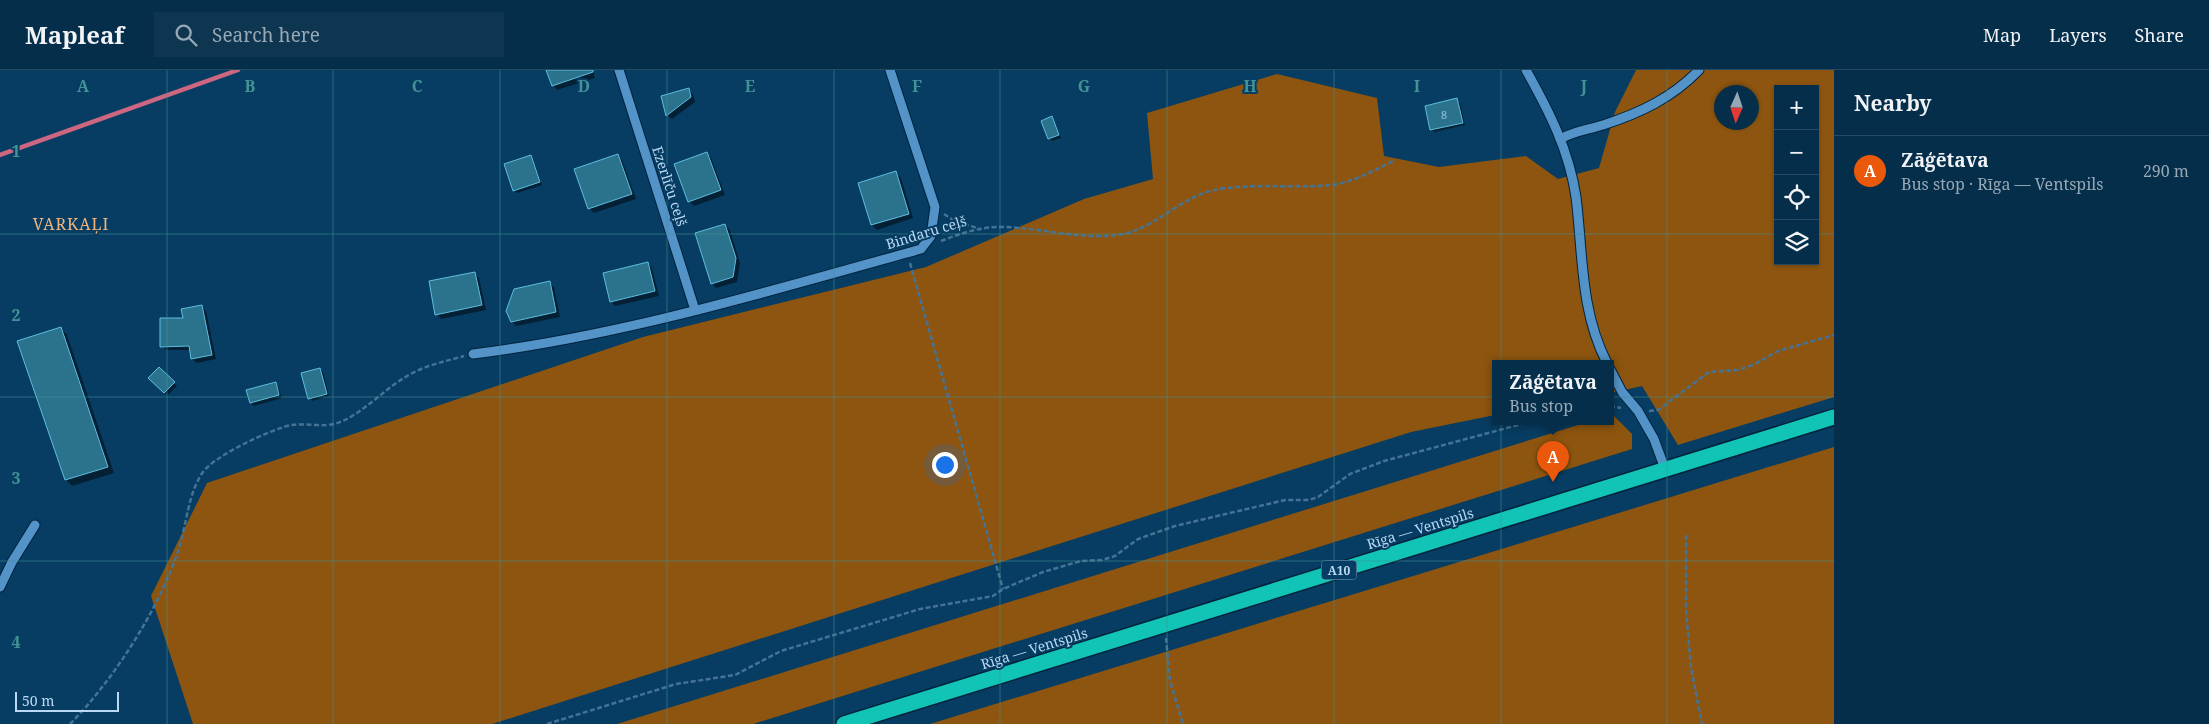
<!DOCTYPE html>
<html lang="en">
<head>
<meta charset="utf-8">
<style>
  :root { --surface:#052e4a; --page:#0e3651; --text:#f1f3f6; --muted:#97a8b5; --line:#264a62; --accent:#ea580c }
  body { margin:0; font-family:"Noto Serif",serif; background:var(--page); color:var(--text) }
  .controls { position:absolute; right:15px; top:15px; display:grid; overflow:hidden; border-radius:0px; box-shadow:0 1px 4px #0004 }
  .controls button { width:45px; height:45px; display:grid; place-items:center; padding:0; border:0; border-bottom:1px solid var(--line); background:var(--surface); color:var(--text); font:25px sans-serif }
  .compass { position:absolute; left:1714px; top:15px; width:45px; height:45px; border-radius:50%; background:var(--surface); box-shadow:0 1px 4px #0004; rotate:183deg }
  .scale { position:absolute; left:15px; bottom:12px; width:104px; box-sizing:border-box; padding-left:5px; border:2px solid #b8d8f4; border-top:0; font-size:14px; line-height:18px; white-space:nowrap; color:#b8d8f4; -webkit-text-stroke:4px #073d62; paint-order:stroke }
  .you { position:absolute; left:944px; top:394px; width:18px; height:18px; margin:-12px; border:4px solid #fff; border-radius:50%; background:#1a73e8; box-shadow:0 0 0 8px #1a73e833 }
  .badge { display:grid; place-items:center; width:32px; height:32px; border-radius:50%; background:var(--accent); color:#fff; font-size:16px; font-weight:700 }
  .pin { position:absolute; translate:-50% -41px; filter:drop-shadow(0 1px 2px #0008) }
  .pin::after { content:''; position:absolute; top:26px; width:18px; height:15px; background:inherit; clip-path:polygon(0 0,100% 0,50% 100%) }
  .popup { position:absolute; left:1492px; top:290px; width:122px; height:65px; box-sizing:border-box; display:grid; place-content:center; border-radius:0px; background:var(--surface); filter:drop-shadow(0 1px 4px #0005); font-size:16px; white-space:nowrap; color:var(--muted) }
  .popup b { font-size:19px; color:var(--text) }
  .popup::after { content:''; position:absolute; left:50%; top:100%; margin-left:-10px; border:10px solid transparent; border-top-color:var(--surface) }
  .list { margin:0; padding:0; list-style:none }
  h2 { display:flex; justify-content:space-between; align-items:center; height:65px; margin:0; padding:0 20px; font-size:21px }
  h2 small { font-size:16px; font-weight:400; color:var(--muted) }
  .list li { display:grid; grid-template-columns:32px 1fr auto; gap:15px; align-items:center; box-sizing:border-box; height:70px; padding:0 20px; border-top:1px solid var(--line) }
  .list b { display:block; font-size:19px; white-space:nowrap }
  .list p { margin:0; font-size:16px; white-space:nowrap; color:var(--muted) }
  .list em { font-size:16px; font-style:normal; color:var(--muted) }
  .icon { flex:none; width:28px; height:28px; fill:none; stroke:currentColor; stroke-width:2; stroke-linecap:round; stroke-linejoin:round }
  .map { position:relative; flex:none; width:1834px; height:654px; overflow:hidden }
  header { display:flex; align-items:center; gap:30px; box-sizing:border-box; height:70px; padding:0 25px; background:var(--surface); border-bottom:1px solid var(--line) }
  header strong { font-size:24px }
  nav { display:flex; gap:28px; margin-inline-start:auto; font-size:18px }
  .search { width:350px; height:45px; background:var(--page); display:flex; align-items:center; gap:12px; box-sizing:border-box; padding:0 18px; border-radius:0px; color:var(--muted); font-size:19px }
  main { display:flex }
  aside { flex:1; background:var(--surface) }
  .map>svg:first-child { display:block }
  .green { fill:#8d550f; fill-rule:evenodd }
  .shadow { fill:#0007 }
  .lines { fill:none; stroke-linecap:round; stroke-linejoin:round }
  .stream { stroke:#cd6681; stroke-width:4.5 }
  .building { fill:#2b738c; stroke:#5ebee1 }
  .minor-casing { stroke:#01233d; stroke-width:11 }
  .highway-casing { stroke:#01233d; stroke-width:18 }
  .path { stroke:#457395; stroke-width:2.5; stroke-dasharray:5 2.5; stroke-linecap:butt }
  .minor { stroke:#5393c8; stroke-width:9 }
  .highway { stroke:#11c4b5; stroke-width:15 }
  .grid { fill:none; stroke:#429396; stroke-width:1; stroke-opacity:0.55 }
  .labels { text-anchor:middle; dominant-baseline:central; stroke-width:4; stroke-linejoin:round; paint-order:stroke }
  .number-label { font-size:11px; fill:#95bfda }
  .shield { fill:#073d62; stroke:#83aac8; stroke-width:1 }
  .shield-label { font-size:12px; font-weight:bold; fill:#b8d8f4 }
  .street-label { font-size:14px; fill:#b8d8f4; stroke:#073d62 }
  .quarter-label { font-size:16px; letter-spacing:1px; fill:#f0b57c; stroke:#073d62 }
  .grid-label { font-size:16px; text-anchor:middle; font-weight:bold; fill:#429396; stroke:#073d62; stroke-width:4; stroke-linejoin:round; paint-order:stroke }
</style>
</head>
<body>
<header>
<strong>Mapleaf</strong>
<div class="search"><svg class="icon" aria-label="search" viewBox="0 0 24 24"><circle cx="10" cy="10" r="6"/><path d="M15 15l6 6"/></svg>Search here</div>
<nav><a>Map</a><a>Layers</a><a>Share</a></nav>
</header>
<main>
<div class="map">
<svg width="1834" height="654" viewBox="0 0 1834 654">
  <rect width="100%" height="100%" fill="#073d62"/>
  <g class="green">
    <path d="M1636,0H1834V327L1678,375L1642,316L1611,323L1610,293H1496L1495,345L1411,362L492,654H193L151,526L207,413L643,267L926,197L1084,129L1153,109L1147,43L1277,4L1377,28L1384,86L1439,97L1526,86L1558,109L1599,98L1615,42ZM1778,19H1815V191H1778ZM1722,22H1752V52H1722Z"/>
    <path d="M1612,344L1632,364V379L753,654H617L1591,351H1610Z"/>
    <path d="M1834,377V654H930Z"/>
  </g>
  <g class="shadow">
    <path d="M548,0H593L595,8L557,20L553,15Z"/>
    <path d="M688,20L693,24L695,32L672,49L667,45Z"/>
    <path d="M1457,30L1460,33L1465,55L1434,62L1431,59Z"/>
    <path d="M1052,48L1061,68L1052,71L1049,68Z"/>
    <path d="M707,83L711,88L725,125L694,136L689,131Z"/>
    <path d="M618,85L622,90L636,129L594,143L589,138Z"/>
    <path d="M530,86L533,89L542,115L517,123L514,120Z"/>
    <path d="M896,103L901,108L913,148L877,160L872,155L860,114Z"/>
    <path d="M725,155L730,160L740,193L737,212L716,218L712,213Z"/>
    <path d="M648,193L652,198L659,226L615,236L611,231Z"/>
    <path d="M474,203L479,208L486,240L441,249L437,244Z"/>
    <path d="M549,213L554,217L560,247L516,256L512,251Z"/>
    <path d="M201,236L206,241L216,289L197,293L192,289L191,280H166L161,276Z"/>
    <path d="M61,258L67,265L114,403L72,416L66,410Z"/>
    <path d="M159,299L177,316L168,325L150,308Z"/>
    <path d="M320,299L323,302L329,326L312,331L310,328Z"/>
    <path d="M275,313L278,316L282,328L254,336L251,333Z"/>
  </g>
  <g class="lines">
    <path class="stream" d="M0,85L238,0"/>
  </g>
  <g class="building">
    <path d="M546,0H593V2L552,16Z"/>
    <path d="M689,18L691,27L666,46L661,26Z"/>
    <path d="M1457,28L1463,53L1430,60L1425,36Z"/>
    <path d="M1052,46L1059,65L1048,69L1041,51Z"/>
    <path d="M707,82L721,120L688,132L674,94Z"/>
    <path d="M618,84L632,124L588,139L574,99Z"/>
    <path d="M531,85L540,112L513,121L504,94Z"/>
    <path d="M896,101L909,144L871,155L858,113Z"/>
    <path d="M725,154L736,188L733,207L711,214L695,163Z"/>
    <path d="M648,192L655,221L610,232L603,203Z"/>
    <path d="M475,202L482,235L435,245L429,211Z"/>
    <path d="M550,211L556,242L511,252L506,241L514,219Z"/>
    <path d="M202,235L212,285L191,289L189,276L160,277V248H183L181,239Z"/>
    <path d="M61,257L108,397L65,410L17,271Z"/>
    <path d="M159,297L175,312L164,323L148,308Z"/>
    <path d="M320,298L327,324L308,329L301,303Z"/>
    <path d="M276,312L279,325L250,333L246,320Z"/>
  </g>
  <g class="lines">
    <defs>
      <g id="minor">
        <path d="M619,0L695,240"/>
        <path d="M1526,0C1549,41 1569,80 1576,127C1583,183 1580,241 1607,293"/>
        <path d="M1560,69C1575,61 1587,60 1603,55C1640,43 1672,28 1699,0"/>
        <path d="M473,284C625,265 773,220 921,179L931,166L935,137L890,0"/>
        <path d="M1610,299L1622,322L1638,341L1654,369L1665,399"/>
        <path d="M0,517L12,492L35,455"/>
      </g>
      <path id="highway" d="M844,654L1834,347"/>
    </defs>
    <use href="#minor" class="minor-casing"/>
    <use href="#highway" class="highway-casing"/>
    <g class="path">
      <path d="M944,144L953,150L980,159"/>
      <path d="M941,171C959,164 979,157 1000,157C1039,157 1078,170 1117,165C1152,161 1177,130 1210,121C1249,112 1291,119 1331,115C1354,112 1375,100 1395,90"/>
      <path d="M910,193L1003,519"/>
      <path d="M1610,336L1621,338"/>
      <path d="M1649,341L1658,340L1709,302L1738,300L1753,295L1778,281L1834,265"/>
      <path d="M1686,465V539L1691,598L1702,654"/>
      <path d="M1166,568L1170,611L1183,654"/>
      <path d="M70,654C113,611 161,536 179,478C187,453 188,423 203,402C214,386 273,358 292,355C305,353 323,357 334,354C358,348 382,321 404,308C422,296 443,292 464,286"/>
      <path d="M547,654L676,614L735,605L781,581L920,539L993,526L1003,519L1043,502L1081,491L1102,490L1115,486L1138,469L1175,456L1285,430H1309L1318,427L1350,404L1384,391L1533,351"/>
    </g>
    <use href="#minor" class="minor"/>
    <use href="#highway" class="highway"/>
  </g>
  <path class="grid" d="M167,0V654M333,0V654M500,0V654M667,0V654M834,0V654M1000,0V654M1167,0V654M1334,0V654M1501,0V654M1667,0V654M0,164H1778M1815,164H1834M0,327H1834M0,491H1834"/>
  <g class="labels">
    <g class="number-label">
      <text x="1444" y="44">8</text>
    </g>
    <rect class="shield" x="1321.5" y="490.5" width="35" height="19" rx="4"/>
    <g class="shield-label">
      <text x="1339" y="500">A10</text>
    </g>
    <g class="street-label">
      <text transform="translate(670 116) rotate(72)">Ezerlīču ceļš</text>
      <text transform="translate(926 162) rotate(-17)">Bindaru ceļš</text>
      <text transform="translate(1420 458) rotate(-17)">Rīga — Ventspils</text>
      <text transform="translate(1034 578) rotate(-17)">Rīga — Ventspils</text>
    </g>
    <g class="quarter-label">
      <text x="71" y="154">VARKAĻI</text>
    </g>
  </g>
  <g class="grid-label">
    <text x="83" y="22">A</text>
    <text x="250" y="22">B</text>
    <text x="417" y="22">C</text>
    <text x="584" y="22">D</text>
    <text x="750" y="22">E</text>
    <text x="917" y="22">F</text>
    <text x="1084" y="22">G</text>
    <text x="1250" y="22">H</text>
    <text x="1417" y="22">I</text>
    <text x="1584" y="22">J</text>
    <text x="16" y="87">1</text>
    <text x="16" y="251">2</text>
    <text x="16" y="414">3</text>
    <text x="16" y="578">4</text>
  </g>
</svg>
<div class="controls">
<button>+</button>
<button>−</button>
<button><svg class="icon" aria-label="locate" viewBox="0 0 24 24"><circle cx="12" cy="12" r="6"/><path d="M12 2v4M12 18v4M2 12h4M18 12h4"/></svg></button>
<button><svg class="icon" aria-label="layers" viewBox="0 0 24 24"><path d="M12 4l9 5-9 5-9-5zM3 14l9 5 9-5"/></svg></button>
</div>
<svg class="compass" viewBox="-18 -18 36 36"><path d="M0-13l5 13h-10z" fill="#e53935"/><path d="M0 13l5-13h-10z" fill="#97a8b5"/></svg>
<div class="scale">50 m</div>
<div class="you"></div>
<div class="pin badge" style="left:1553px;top:412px">A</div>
<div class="popup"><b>Zāģētava</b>Bus stop</div>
</div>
<aside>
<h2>Nearby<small></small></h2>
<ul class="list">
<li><span class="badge">A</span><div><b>Zāģētava</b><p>Bus stop · Rīga — Ventspils</p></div><em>290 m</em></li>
</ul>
</aside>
</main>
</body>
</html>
